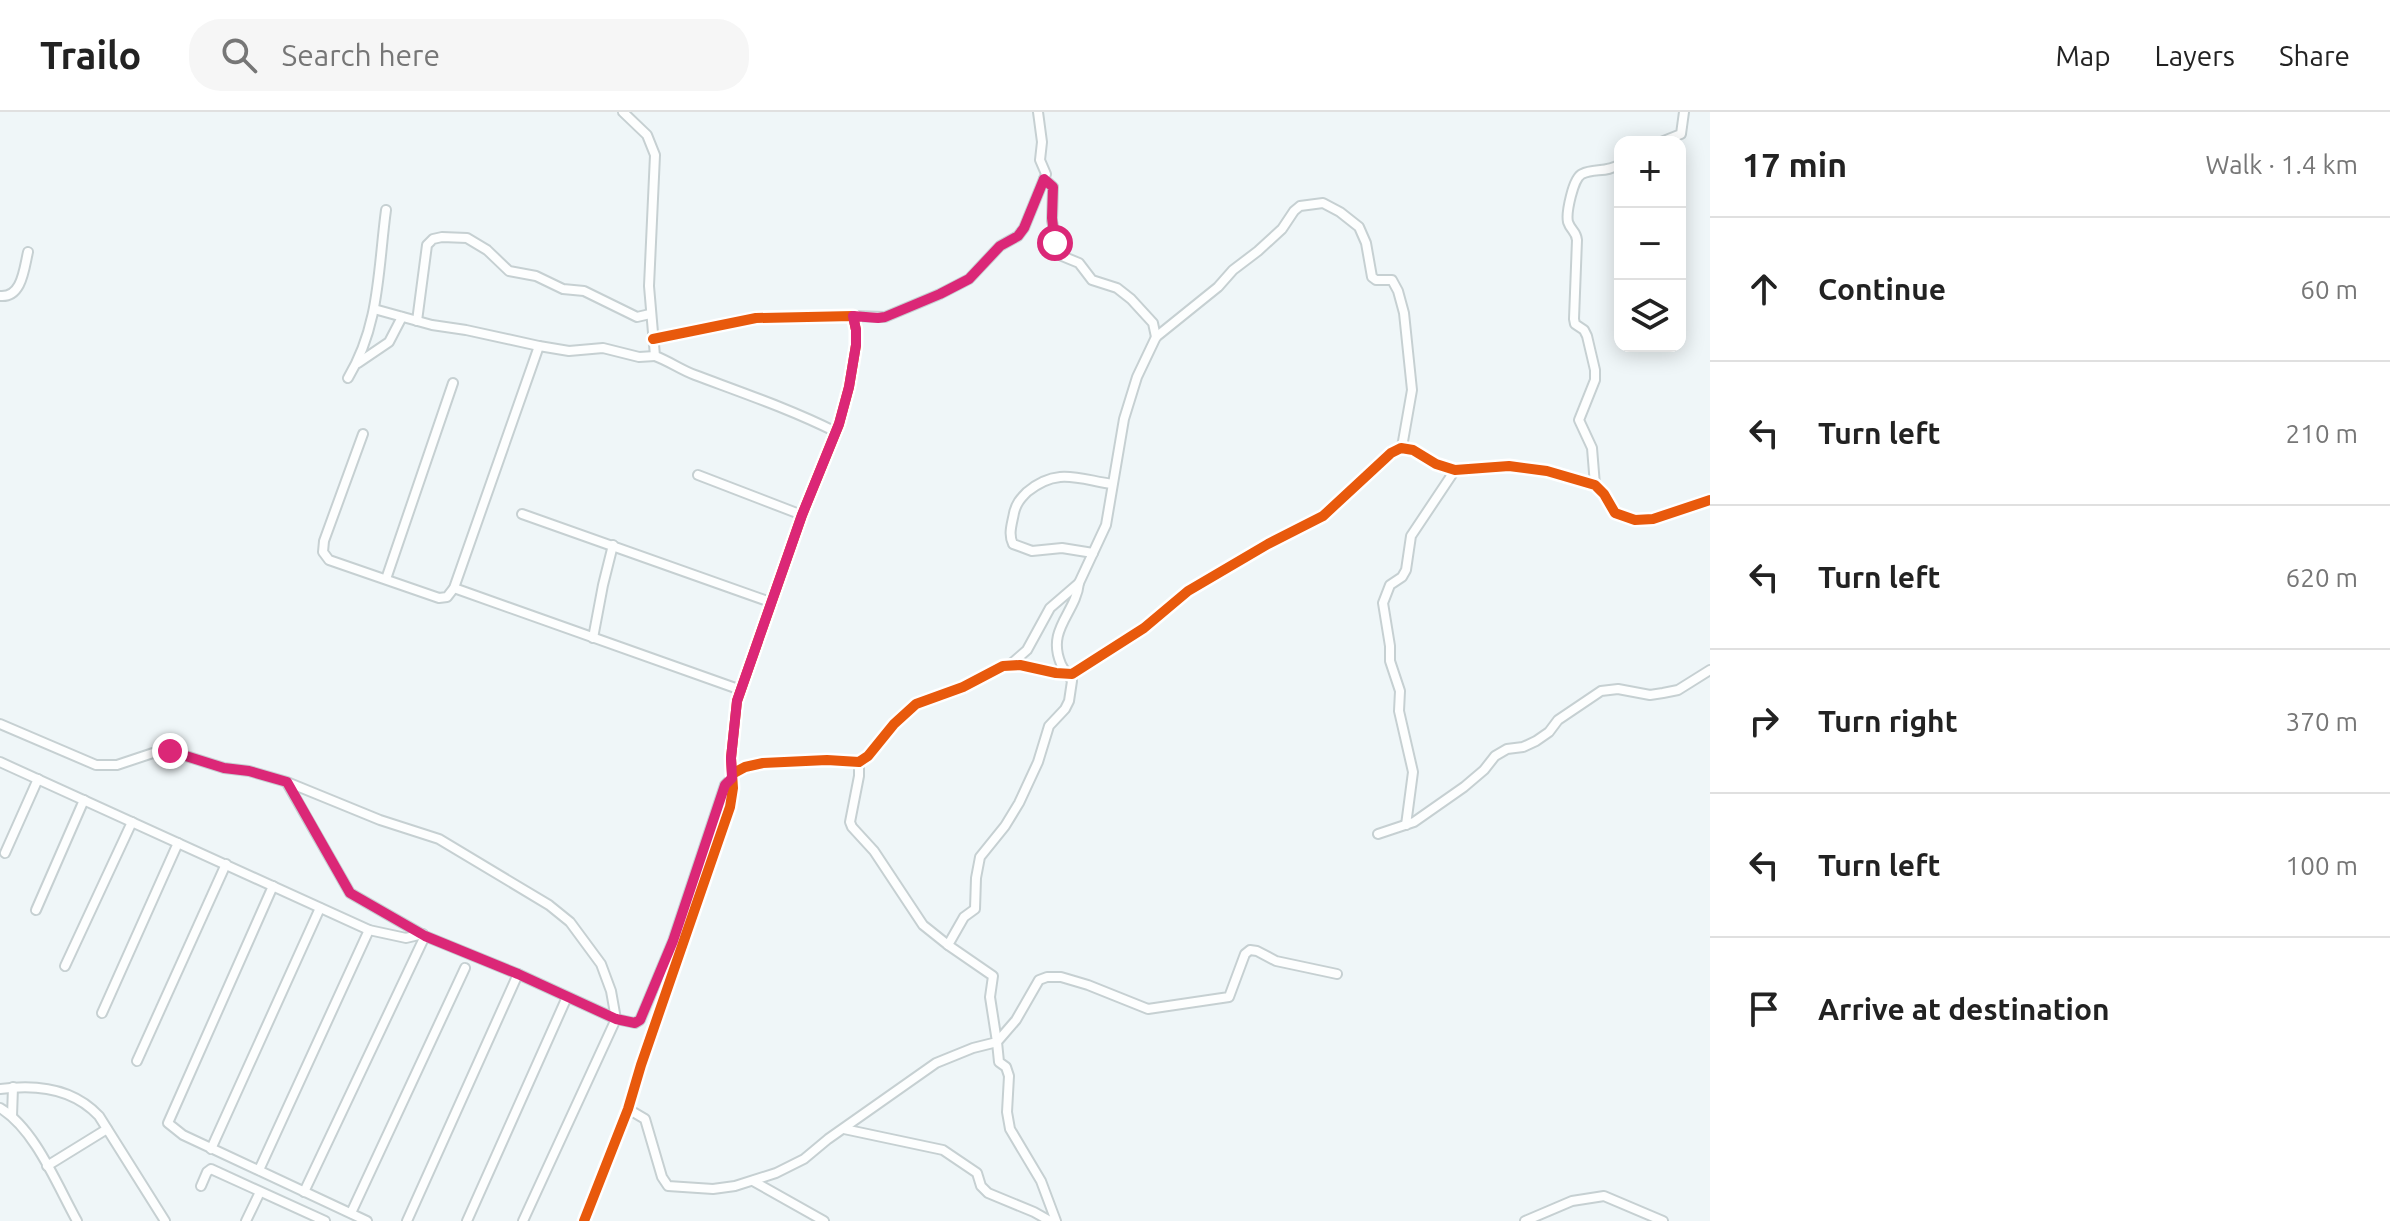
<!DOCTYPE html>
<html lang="en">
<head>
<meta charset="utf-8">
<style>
  :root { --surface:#fff; --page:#f6f6f6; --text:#222; --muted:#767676; --line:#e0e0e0 }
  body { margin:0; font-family:Ubuntu,sans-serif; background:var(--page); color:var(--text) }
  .controls { position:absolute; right:24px; top:24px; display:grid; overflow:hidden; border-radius:16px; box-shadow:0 4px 20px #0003 }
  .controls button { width:72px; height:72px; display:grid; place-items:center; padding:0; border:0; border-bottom:2px solid var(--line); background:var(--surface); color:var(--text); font:40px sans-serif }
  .stop { position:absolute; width:24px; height:24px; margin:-18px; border:6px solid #db2777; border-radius:50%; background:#fff }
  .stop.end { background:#db2777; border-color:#fff; box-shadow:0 2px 8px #0008 }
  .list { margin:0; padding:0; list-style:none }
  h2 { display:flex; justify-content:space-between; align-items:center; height:104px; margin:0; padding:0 32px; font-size:34px }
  h2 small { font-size:26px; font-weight:400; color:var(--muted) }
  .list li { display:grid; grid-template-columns:52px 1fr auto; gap:24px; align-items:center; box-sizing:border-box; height:144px; padding:0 32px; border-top:2px solid var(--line) }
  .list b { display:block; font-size:30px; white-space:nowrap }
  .list em { font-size:26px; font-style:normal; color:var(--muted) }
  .icon { flex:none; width:44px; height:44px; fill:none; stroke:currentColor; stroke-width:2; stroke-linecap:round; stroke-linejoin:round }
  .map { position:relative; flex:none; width:1710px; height:1109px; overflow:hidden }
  header { display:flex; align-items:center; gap:48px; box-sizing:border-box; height:112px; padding:0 40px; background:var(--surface); border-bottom:2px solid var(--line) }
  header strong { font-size:38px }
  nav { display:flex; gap:44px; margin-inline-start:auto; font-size:28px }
  .search { width:560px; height:72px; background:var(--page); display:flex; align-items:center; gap:20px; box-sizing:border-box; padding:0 28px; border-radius:32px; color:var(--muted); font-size:30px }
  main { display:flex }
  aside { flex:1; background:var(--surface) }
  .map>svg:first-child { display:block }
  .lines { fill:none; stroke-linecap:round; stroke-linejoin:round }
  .minor-casing { stroke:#c6d0d2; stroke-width:12 }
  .minor { stroke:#fdfefe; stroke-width:8 }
  .cycleway-casing { stroke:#fff; stroke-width:15 }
  .cycleway { stroke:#e8590c; stroke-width:10 }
  .route { stroke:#db2777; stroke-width:10 }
</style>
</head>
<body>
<header>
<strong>Trailo</strong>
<div class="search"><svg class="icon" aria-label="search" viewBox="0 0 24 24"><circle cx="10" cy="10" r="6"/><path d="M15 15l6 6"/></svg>Search here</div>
<nav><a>Map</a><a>Layers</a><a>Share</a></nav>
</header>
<main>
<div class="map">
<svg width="1710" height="1109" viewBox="0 0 1710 1109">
  <rect width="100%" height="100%" fill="#eff6f8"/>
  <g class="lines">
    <defs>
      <g id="minor">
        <path d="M623,0L647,23L655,43L649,174L655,244C669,249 681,258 695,263C743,281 790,297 836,320"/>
        <path d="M1661,30L1681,22L1684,0"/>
        <path d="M1044,67L1053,75L1052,109L1059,139L1062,144L1079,151L1092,168L1117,176L1131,187L1153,211L1156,225"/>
        <path d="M0,184C22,186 24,157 28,140"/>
        <path d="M374,197L432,213L466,218L539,234L569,239L603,236L639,245L655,244"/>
        <path d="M853,204L885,205L940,182L969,167L1000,134L1018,124L1024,116L1046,62L1040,48L1042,30L1038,0"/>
        <path d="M417,209L427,133L433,127L442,125L467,126L487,138L509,159L536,164L563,177L584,179L637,205L650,202"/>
        <path d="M358,251L389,230L402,205"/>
        <path d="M348,266C380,213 378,157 386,98"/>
        <path d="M363,322L324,429L323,440L329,448L439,486L447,485L454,476L539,234"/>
        <path d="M698,363L802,403"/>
        <path d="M1595,373L1592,336L1579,308L1595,268V258L1587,224L1584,218L1575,212L1574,207L1577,128C1576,119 1571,119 1568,110C1566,101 1573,66 1582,62C1594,56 1607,61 1620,52"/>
        <path d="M522,402L773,491"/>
        <path d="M1093,441L1062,436L1032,439L1013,432C1008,422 1012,412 1014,401C1016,392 1020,387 1027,380C1057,355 1078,367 1112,372"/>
        <path d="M386,467L453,271"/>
        <path d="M454,476L741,578"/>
        <path d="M593,526L603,473L613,433"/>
        <path d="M1011,552L1027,538L1050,496L1079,471L1106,413L1124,307L1137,265L1156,225L1218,175L1233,158L1258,139L1282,117L1294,99L1300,94L1323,91L1340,100L1359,115L1366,131L1372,165L1376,168H1392L1398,179L1404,201L1412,278L1402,335"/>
        <path d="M0,612L96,653H117L156,640L170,639L224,656L249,659L287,670L380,708L439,727L549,793L570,810L601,852L611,879L616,907L523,1109"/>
        <path d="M0,650L369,818L406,826L423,822"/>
        <path d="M859,650V664L850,710L852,715L874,739L923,813L948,833"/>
        <path d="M732,662L745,655L763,651L827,648L859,650L868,644L894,612L916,592L963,575L1003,554L1020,553L1056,561L1072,562L1144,516L1188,479L1268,432L1323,404L1391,341L1401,336L1413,338L1436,352L1455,358L1509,354L1547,359L1595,373L1604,382L1615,401L1635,408L1653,407L1710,388"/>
        <path d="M287,671L350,781L425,824L518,862L616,907L635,911L640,908L673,829L725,673L732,666"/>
        <path d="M1406,713L1413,660L1399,599L1400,579L1390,549V534L1383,491L1390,473L1402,465L1406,458L1411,424L1455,358"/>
        <path d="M1378,722L1414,710L1464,675L1484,658L1495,644L1507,637L1523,635L1536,629L1549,620L1558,608L1601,579L1618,577L1650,583L1663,581L1678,578L1710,558"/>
        <path d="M5,741L38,667"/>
        <path d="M273,774L168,1011L183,1023L367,1109"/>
        <path d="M36,798L84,688"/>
        <path d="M65,854L132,710"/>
        <path d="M102,901L178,731"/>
        <path d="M137,949L226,752"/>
        <path d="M0,977C36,972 73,976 99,1004L165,1109"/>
        <path d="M0,996C35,1017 57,1073 77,1109"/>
        <path d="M628,997L645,1007L662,1065L668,1074L713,1077L735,1074L776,1061L804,1047L828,1027L936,951L973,936L997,930L990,885L993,864L948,833L964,805L975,797L976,766L980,745L1005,714L1019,691L1038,650L1049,614L1065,597L1069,589L1072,569C1069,563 1064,559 1061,552C1046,517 1076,501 1079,471"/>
        <path d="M12,1004L13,975"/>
        <path d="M844,1017L943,1038L977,1061L981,1074L988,1081L1034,1100L1050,1109"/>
        <path d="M211,1037L320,796"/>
        <path d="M47,1054L107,1017"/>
        <path d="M259,1058L369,818"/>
        <path d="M753,1069L824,1109"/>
        <path d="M201,1074L207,1060L211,1057L325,1109"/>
        <path d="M304,1080L425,824"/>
        <path d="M351,1101L465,856"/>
        <path d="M246,1109L260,1080"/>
        <path d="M407,1109L518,862"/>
        <path d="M467,1109L567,885"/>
        <path d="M584,1109L628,997L641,953L730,695L733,676L731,646L737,589L802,403L839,312L849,275L856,233V218L853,204L756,206L653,227"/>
        <path d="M1056,1109L1041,1069L1010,1017L1007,1000L1009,964L1006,955L999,950L997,930L1016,908L1039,868L1047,865H1061L1088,873L1148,897L1229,885L1245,842L1250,838L1257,839L1276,849L1337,862"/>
        <path d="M1525,1109L1572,1089L1604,1084L1663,1109"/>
      </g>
    </defs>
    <use href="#minor" class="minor-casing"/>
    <use href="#minor" class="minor"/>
    <defs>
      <g id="cycleway">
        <path d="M732,662L745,655L763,651L827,648L859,650L868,644L894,612L916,592L963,575L1003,554L1020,553L1056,561L1072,562L1144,516L1188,479L1268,432L1323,404L1391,341L1401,336L1413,338L1436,352L1455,358L1509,354L1547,359L1595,373L1604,382L1615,401L1635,408L1653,407L1710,388"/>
        <path d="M584,1109L628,997L641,953L730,695L733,676L731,646L737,589L802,403L839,312L849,275L856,233V218L853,204L756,206L653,227"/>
      </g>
    </defs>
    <use href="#cycleway" class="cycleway-casing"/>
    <use href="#cycleway" class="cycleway"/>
  </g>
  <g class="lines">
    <path class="route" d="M170,639L224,656L249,659L287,670L350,781L425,824L518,862L616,907L635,911L640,908L673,829L725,673L732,666L731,646L737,589L802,403L839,312L849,275L856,233V218L853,204L878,206L885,205L940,182L969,167L1000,134L1018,124L1024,116L1044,67L1053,75L1052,106L1055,131"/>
  </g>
</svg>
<div class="controls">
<button>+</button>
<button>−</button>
<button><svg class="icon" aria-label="layers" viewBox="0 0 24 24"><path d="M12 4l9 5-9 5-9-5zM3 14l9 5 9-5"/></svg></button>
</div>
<div class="stop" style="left:1055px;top:131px"></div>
<div class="stop end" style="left:170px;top:639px"></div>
</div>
<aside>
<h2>17 min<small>Walk · 1.4 km</small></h2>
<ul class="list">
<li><svg class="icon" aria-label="ahead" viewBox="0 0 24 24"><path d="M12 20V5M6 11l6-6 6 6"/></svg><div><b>Continue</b></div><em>60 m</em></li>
<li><svg class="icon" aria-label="left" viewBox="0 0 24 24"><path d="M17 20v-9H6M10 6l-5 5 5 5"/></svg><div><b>Turn left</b></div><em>210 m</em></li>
<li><svg class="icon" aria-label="left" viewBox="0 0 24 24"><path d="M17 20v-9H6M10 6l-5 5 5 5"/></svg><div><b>Turn left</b></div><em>620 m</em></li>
<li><svg class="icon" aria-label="right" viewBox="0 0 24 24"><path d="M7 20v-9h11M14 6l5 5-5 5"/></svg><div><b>Turn right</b></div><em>370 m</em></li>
<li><svg class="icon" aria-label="left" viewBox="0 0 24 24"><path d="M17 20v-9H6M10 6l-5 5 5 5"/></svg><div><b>Turn left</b></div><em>100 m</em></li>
<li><svg class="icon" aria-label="arrive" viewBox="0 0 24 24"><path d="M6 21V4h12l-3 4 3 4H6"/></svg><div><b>Arrive at destination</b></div></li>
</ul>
</aside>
</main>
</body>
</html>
